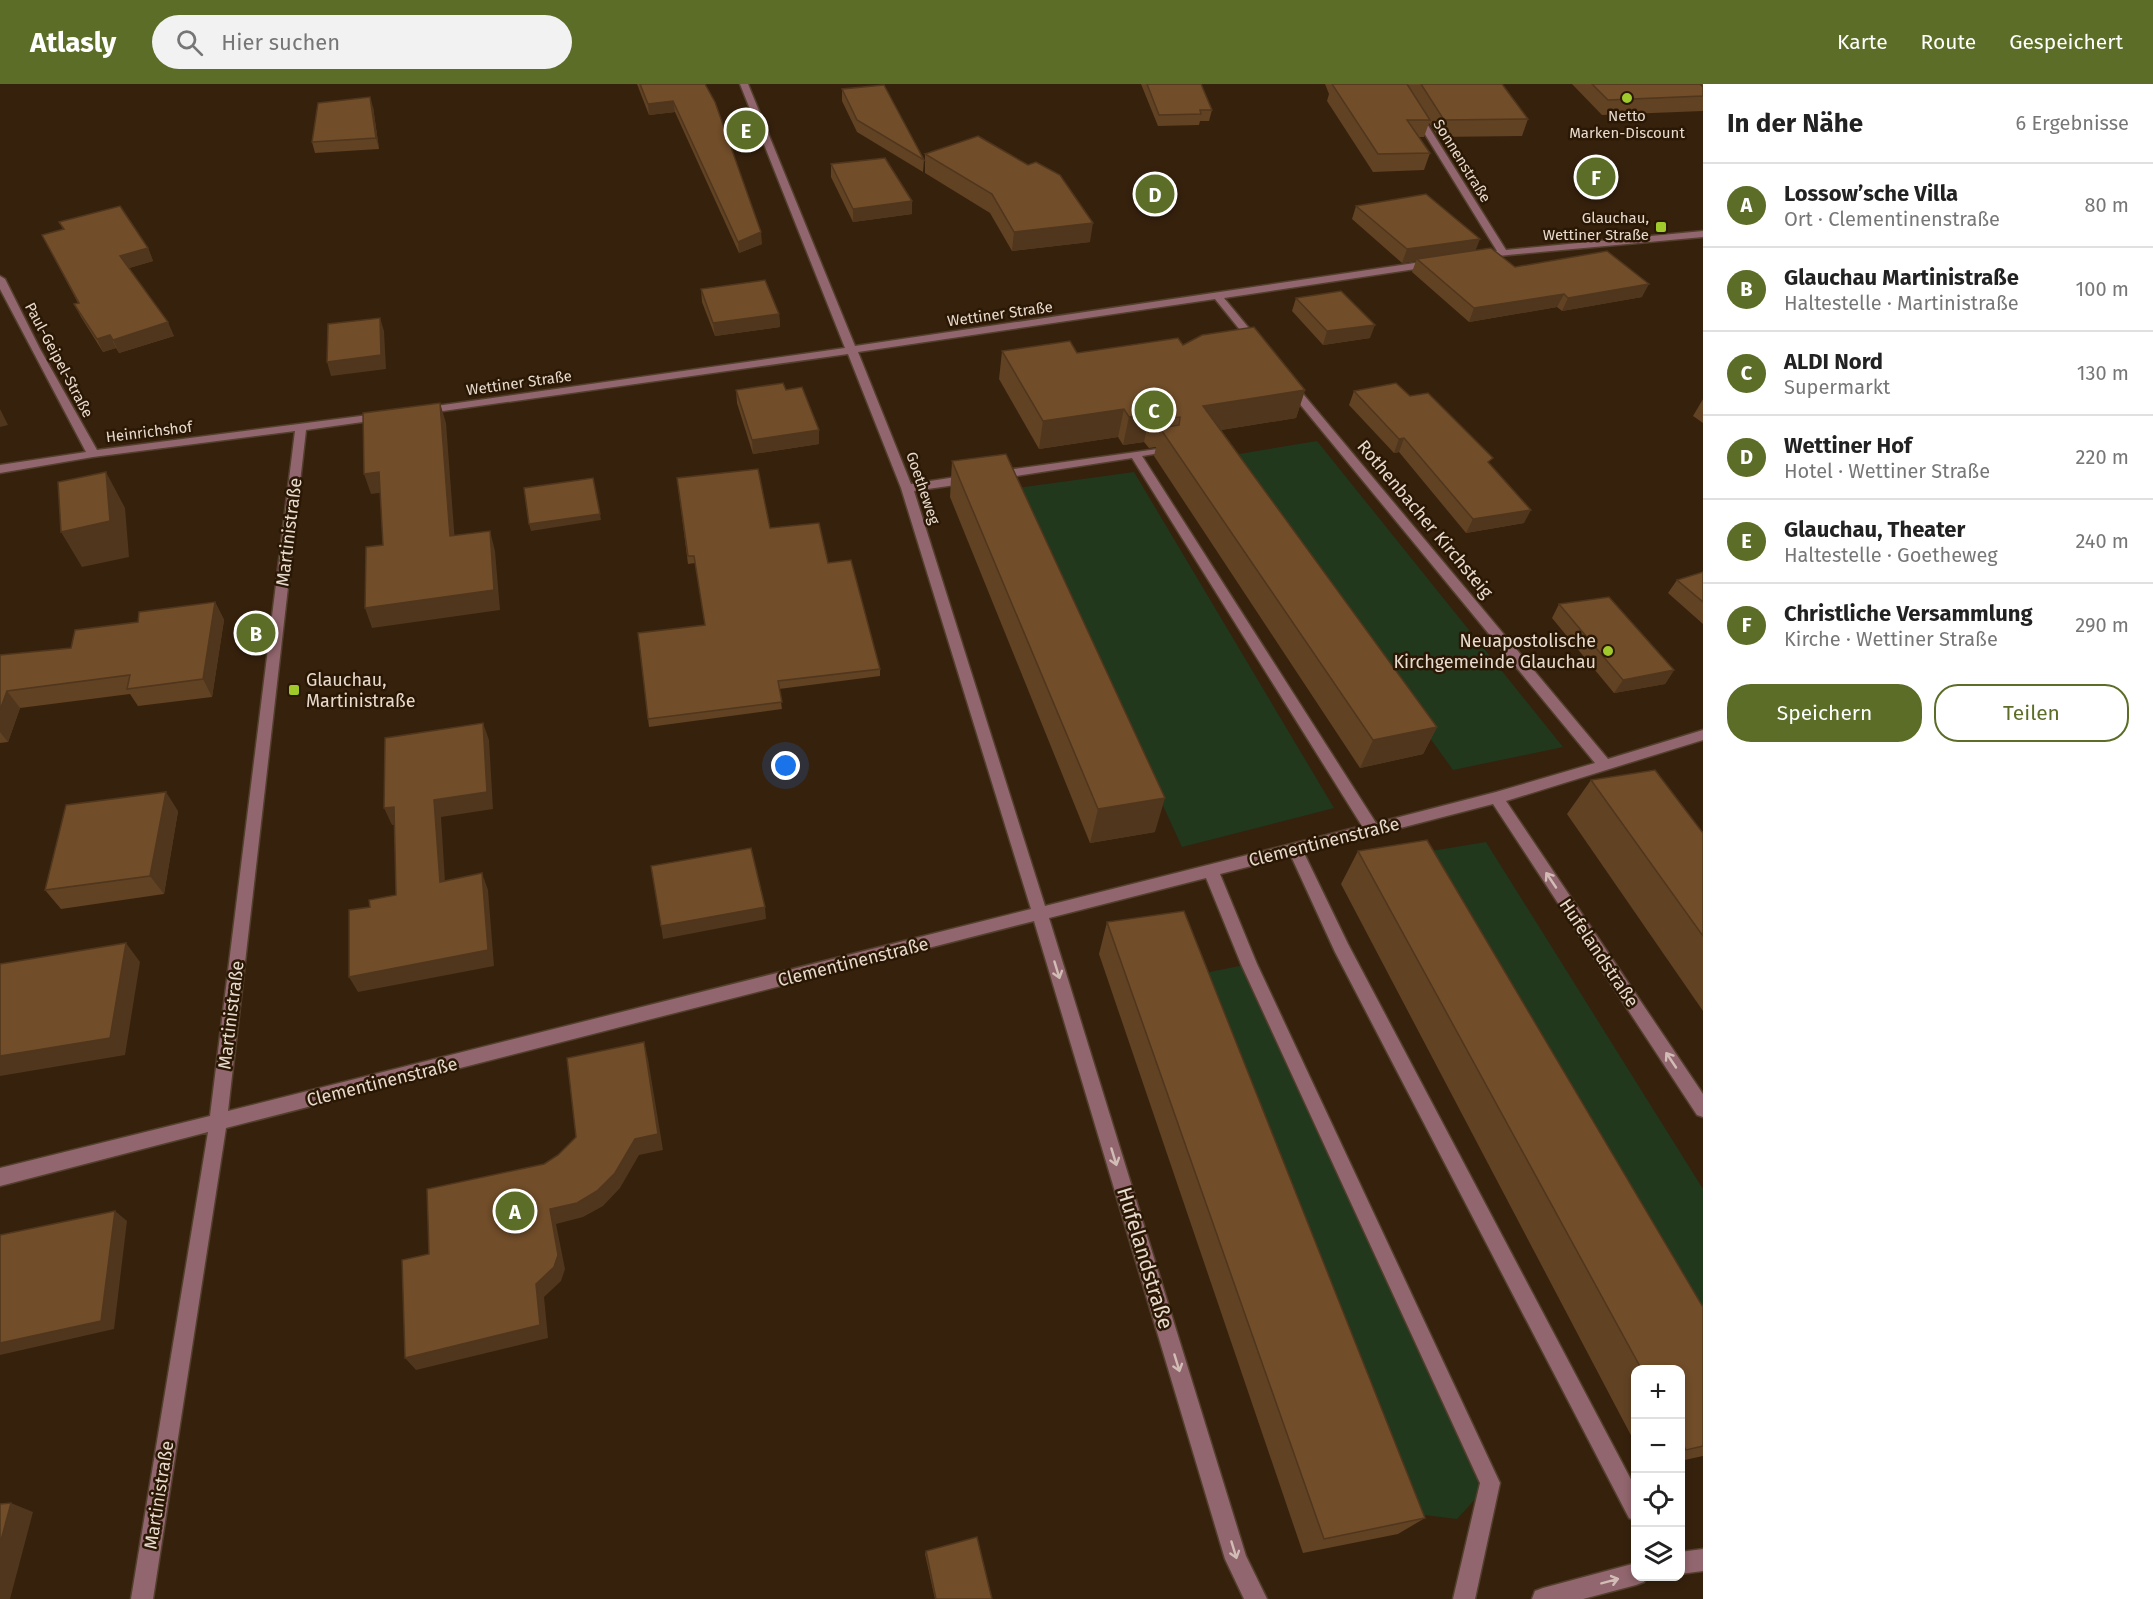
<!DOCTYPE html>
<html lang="de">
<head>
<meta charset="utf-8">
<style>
  :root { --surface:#fff; --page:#f2f2f2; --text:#222; --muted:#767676; --line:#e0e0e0; --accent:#5b6d26 }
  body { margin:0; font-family:"Fira Sans",sans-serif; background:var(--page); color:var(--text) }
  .controls { position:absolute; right:18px; bottom:18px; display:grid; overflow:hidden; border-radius:12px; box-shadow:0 3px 9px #0003 }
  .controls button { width:54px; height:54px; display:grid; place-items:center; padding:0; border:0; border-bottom:2px solid var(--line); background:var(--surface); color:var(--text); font:30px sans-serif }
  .you { position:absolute; left:786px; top:682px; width:21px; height:21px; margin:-15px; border:4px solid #fff; border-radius:50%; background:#1a73e8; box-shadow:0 0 0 9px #1a73e833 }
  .badge { display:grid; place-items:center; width:39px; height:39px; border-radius:50%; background:var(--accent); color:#fff; font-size:20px; font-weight:700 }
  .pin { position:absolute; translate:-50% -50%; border:3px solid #fff; box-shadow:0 2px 6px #0006 }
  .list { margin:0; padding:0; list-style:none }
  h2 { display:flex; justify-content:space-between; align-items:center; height:78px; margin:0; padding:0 24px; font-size:26px }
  h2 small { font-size:20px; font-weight:400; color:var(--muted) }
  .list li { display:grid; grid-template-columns:39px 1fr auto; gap:18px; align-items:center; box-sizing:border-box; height:84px; padding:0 24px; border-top:2px solid var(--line) }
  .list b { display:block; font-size:22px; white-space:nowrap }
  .list p { margin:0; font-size:20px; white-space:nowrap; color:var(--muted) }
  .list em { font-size:20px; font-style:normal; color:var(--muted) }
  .actions { display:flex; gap:12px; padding:18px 24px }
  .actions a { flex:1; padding:14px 0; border:2px solid var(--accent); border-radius:24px; text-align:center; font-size:21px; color:var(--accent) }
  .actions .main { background:var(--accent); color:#fff }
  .icon { flex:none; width:33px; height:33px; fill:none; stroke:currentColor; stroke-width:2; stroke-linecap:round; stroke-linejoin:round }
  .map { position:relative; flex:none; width:1703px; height:1515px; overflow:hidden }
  header { display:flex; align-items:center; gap:36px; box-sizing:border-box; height:84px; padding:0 30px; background:var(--accent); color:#fff }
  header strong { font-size:28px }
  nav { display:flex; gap:33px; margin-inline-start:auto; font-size:21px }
  .search { width:420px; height:54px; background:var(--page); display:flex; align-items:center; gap:15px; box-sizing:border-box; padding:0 21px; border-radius:33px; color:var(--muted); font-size:22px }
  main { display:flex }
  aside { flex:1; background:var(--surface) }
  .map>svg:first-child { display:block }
  .green { fill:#21381d }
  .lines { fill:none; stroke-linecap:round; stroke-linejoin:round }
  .minor-casing { stroke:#523f2c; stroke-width:3 }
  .minor { fill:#92666e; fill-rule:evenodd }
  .wall { fill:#614223 }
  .shaded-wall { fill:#4f361d }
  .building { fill:#714d29; stroke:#4f361d; stroke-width:1.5 }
  .oneway { stroke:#d2bdb6 }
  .poi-dot { fill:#a0c92c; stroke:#2b1804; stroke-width:2 }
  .labels { text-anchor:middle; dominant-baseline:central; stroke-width:5; stroke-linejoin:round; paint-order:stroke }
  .far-poi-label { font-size:15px; fill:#e7dace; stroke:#2b1804 }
  .far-street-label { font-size:15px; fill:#e7dace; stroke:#2b1804 }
  .street-label { font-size:18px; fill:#e7dace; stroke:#2b1804 }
  .poi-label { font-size:18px; fill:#e7dace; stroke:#2b1804; text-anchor:end }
  .near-street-label { font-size:21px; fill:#e7dace; stroke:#2b1804 }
</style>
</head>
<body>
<header>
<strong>Atlasly</strong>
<div class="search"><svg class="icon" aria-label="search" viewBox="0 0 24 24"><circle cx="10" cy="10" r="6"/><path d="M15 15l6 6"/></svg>Hier suchen</div>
<nav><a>Karte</a><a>Route</a><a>Gespeichert</a></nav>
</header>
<main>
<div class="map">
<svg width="1703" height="1515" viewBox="0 0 1703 1515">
  <rect width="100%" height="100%" fill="#36210d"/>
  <g class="green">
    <path d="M1317,357L1563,663L1453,686L1227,372Z"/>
    <path d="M1134,388L1334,724L1182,763L1017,404Z"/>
    <path d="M1486,758L1703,1105V1258L1419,769Z"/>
    <path d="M1249,880L1490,1399L1457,1435L1416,1430L1190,892Z"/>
  </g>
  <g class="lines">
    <defs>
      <g id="minor">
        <path d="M740,0H748L855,262L1435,176L1440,179L1435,182L1224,214L1262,260L1257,263L1253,262L1215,215L858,268L911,400L969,391L975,395L969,399L914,407L1045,822L1362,742L1132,374L996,395L990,391L992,388L1172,363V367L1142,372L1376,739L1496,708L1595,679L1285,302V298H1293L1608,675L1703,646V656L1506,717L1703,1010V1033L1697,1031L1493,720L1304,769L1348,860L1636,1405V1437L1629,1434L1335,868L1291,772L1220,790L1257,880L1500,1399L1475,1515H1453L1480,1399L1241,880L1206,794L1049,834L1246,1472L1267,1515H1244L1225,1475L1034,837L226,1044L153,1515H131L208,1048L0,1102V1084L210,1032L295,347L93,373L0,389V381L86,368L0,205V192L5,195L40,265L97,366L384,329L390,332L384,335L306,346L228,1027L1031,825L901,404L848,270L422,330L416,327L422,324L845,264Z"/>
        <path d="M1394,0H1402L1506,166L1703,147V153L1476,174V170L1497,167Z"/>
        <path d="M1703,1465V1487L1680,1490V1468Z"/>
        <path d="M1636,1479V1492H1646L1644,1498L1636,1501L1583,1515H1532L1535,1507L1543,1504Z"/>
      </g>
    </defs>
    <use href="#minor" class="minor-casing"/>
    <use href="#minor" class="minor"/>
  </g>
  <g class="wall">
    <path d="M637,0H705L762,160L739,169L675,28L649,31Z"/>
    <path d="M1141,0H1201L1212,26L1209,37H1200L1199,41L1158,42Z"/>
    <path d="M1325,0H1502L1528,35L1522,52L1438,53L1429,39L1424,53H1419L1430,69L1424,86L1373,88L1327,17L1329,10Z"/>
    <path d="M1572,0H1703V27L1602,31Z"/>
    <path d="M842,5L924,76L923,88L857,48L842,17Z"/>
    <path d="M373,23L379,65L315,69L312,58Z"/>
    <path d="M925,70L1090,158L1012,167L990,129L925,89Z"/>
    <path d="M831,80L912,130L853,138L831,93Z"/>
    <path d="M1356,122L1476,166L1515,183L1642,213L1562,227L1557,223L1469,238L1412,188L1416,177L1402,179L1352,135Z"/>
    <path d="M59,138L148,164L153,177L129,184L174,252L119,269L116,264L103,268L81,233L74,220L78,219L42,151L63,145Z"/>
    <path d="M701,205L779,230L780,243L715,252L702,218Z"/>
    <path d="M1296,214L1370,254L1323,261L1292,227Z"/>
    <path d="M1183,261L1305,306L1296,334L1221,346L1437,643L1423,670L1360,684L1154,372L1156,363L1149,364L1144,358L1123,361L1118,353L1039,365L999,295L1002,267L1077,269Z"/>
    <path d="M736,306H786L819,346V360L753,370L737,319Z"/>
    <path d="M1354,307L1410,312L1524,439L1466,449L1399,368L1394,369L1349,321Z"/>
    <path d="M1703,315V339L1693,332Z"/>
    <path d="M952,377L1155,748L1090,759L950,413Z"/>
    <path d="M677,394L770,444L828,479L880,585V592L779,605L782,625L649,643L648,635L705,541L695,479L688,480Z"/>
    <path d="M1703,488V540L1668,509L1677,496Z"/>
    <path d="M215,518L224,536L212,613L138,622L130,610L20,624L8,658L0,659V571L71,564L138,538Z"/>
    <path d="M1559,520L1674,586L1665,600L1614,609L1552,534Z"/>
    <path d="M1591,696L1703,749V927L1567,730Z"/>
    <path d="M178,727L164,810L61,825L45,806Z"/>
    <path d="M1358,767L1703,1223V1372L1680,1377V1286H1635V1359L1341,800Z"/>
    <path d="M1107,838L1425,1434L1398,1450L1303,1469L1099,870Z"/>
    <path d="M926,1467L992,1515H935L925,1470Z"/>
  </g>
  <g class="shaded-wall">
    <path d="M370,13L373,23L379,65L376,54Z"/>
    <path d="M673,17L675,28L649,31L648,20Z"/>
    <path d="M912,117V130L853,138V125Z"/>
    <path d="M1093,139L1090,158L1012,167L1014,148Z"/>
    <path d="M761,148L762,160L739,169L738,158Z"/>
    <path d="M1480,155L1475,168L1417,175L1416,177L1402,179L1407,165Z"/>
    <path d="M148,164L153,177L126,185L120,172Z"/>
    <path d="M1649,200L1642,213L1562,227L1568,214Z"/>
    <path d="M1564,210L1557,223L1469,238L1474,224Z"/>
    <path d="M779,230L780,243L715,252L713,239Z"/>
    <path d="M380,234L384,247L386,285L331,292L327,278Z"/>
    <path d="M168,238L174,252L119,269L113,256Z"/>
    <path d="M1375,241L1370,254L1323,261L1327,247Z"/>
    <path d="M110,251L116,264L103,268L97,255Z"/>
    <path d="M1305,306L1296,334L1196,350L1203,322Z"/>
    <path d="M440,319L446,339L456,472L450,452Z"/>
    <path d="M0,325L8,341L0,343Z"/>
    <path d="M1124,325L1118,353L1039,365L1043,337Z"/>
    <path d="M1150,330L1144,358L1123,361L1129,333Z"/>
    <path d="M819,346V360L753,370L752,356Z"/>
    <path d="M1404,354L1399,368L1394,369L1399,355Z"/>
    <path d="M106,388L125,424L129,473L82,483L61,448Z"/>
    <path d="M379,388L386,408L371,410L364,390Z"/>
    <path d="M1531,426L1524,439L1466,449L1473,435Z"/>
    <path d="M600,430L601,436L531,447L529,440Z"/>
    <path d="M490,447L495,467L500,526L372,544L365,524Z"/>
    <path d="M215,518L224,536L212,613L203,595Z"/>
    <path d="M1674,586L1665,600L1614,609L1623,596Z"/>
    <path d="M7,607L20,624L8,658L0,648V626Z"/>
    <path d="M483,639L489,656L493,725L441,733L446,814L440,798L434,716Z"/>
    <path d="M1437,643L1423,670L1360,684L1373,656Z"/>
    <path d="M166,708L178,727L164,810L150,792Z"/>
    <path d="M1165,714L1155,748L1090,759L1098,725Z"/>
    <path d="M394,723L402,740L392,741L384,724Z"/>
    <path d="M482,789L488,806L494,882L358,908L349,893Z"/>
    <path d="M765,823L766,835L663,855L661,842Z"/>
    <path d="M126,859L140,878L125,971L0,992V972Z"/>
    <path d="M644,958L648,975L663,1066L639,1071L620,1104L603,1122L583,1133L556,1140L565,1185L561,1197L544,1213L548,1254L416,1286L405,1274L536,1200L550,1125Z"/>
    <path d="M115,1127L127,1137L114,1245L0,1271V1259Z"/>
    <path d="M11,1419L33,1428L10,1515H0V1460Z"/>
  </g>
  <g class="building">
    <path d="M640,0H705L715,18L761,148L738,158L673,17L648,20Z"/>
    <path d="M1147,0H1201L1212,26H1200L1201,30L1159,31Z"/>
    <path d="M1332,0H1407L1430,36H1407L1430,69L1378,70Z"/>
    <path d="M1421,0H1502L1528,35L1444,36Z"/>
    <path d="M1592,0H1700L1703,3V12L1608,16Z"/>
    <path d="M884,1L924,76L857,36L842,5Z"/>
    <path d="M370,13L376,54L312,58L318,19Z"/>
    <path d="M978,52L1028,81L1036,78L1060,91L1093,139L1014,148L992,110L925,70Z"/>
    <path d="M885,74L912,117L853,125L831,80Z"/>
    <path d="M1426,110L1480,155L1407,165L1356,122Z"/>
    <path d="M120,122L148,164L120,172L168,238L113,256L110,251L97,255L74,220L79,219L42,151L64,145L59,138Z"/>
    <path d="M1491,164L1515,183L1607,167L1649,200L1568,214L1564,210L1474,224L1417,175Z"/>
    <path d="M765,196L779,230L713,239L701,205Z"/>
    <path d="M1341,207L1375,241L1327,247L1296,214Z"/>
    <path d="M380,234L381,271L327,278L328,240Z"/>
    <path d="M1254,243L1305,306L1203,322L1437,643L1373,656L1160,344L1179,341L1180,333L1154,336L1150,330L1129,333L1124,325L1043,337L1002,267L1070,257L1077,269L1178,254L1183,261L1202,251Z"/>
    <path d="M783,299L786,306L802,303L819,346L752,356L736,306Z"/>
    <path d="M1396,299L1410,312L1428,309L1493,374L1488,378L1531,426L1473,435L1404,354L1399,355L1354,307Z"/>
    <path d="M440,319L450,452L490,447L494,506L365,524L366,463L383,461L379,388L364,390L363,329Z"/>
    <path d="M1006,370L1165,714L1098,725L952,377Z"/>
    <path d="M758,385L770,444L819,439L828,479L851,476L880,585L778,597L782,618L648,635L638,549L705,541L694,472H688L677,394Z"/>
    <path d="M106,388L110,437L61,448L58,398Z"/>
    <path d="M593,394L600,430L529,440L524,404Z"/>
    <path d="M1703,488V518L1677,496Z"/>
    <path d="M1609,513L1674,586L1623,596L1559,520Z"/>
    <path d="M215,518L203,595L127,605L130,591L7,607L0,626V571L71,564L75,546L138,538L139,528Z"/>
    <path d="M483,639L487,708L434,716L440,798L482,789L488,866L349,893V826L370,823L369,816L396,811L394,723L384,724L385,654Z"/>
    <path d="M1655,686L1703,749V852L1591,696Z"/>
    <path d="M166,708L150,792L45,806L66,721Z"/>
    <path d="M1427,756L1703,1223V1362L1686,1366L1680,1356V1286H1642L1358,767Z"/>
    <path d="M751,764L765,823L661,842L651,782Z"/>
    <path d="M1184,827L1425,1434L1324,1455L1107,838Z"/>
    <path d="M126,859L110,954L0,972V880Z"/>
    <path d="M644,958L658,1050L635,1055L615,1089L597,1107L577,1119L550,1125L558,1171L554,1183L536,1200L540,1241L405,1274L402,1176L429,1170L427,1105L544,1080L558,1071L576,1053L567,974Z"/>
    <path d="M115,1127L101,1237L0,1259V1151Z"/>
    <path d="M11,1419L0,1460V1420Z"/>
    <path d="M977,1453L992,1515H936L926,1467Z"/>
  </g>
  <defs><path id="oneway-shaft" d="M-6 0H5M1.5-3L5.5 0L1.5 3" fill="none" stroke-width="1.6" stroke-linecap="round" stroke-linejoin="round" transform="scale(1.5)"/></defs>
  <g class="oneway">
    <use href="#oneway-shaft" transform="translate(1551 796) rotate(-124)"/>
    <use href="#oneway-shaft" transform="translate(1057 886) rotate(73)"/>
    <use href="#oneway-shaft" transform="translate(1671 976) rotate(-124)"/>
    <use href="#oneway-shaft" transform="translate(1114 1073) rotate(73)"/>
    <use href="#oneway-shaft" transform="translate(1177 1279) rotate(73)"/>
    <use href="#oneway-shaft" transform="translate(1234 1466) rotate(73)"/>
    <use href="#oneway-shaft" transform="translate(1610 1497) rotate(-15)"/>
  </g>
  <g class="poi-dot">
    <circle cx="1627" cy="14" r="6"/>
    <rect x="1655" y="137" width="12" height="12" rx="3"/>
    <circle cx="1608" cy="567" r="6"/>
    <rect x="288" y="600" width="12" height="12" rx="3"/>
  </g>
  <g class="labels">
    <g class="far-poi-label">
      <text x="1627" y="32">Netto<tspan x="1627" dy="17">Marken-Discount</tspan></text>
      <text x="1649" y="134" text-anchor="end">Glauchau,<tspan x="1649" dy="17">Wettiner Straße</tspan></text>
    </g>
    <g class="far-street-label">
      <text transform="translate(1462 77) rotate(58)">Sonnenstraße</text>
      <text transform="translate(1000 230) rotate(-8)">Wettiner Straße</text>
      <text transform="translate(59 276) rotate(62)">Paul-Geipel-Straße</text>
      <text transform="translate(519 299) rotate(-8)">Wettiner Straße</text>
      <text transform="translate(149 348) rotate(-7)">Heinrichshof</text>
      <text transform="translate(923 404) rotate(71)">Goetheweg</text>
    </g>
    <g class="street-label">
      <text transform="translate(1425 435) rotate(50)">Rothenbacher Kirchsteig</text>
      <text transform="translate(289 448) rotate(-83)">Martinistraße</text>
      <text transform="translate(1324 758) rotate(-14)">Clementinenstraße</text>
      <text transform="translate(1599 869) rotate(56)">Hufelandstraße</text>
      <text transform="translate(853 878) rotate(-14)">Clementinenstraße</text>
      <text transform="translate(231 931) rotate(-83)">Martinistraße</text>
      <text transform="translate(382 998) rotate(-14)">Clementinenstraße</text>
      <text transform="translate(159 1411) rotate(-81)">Martinistraße</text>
    </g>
    <g class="poi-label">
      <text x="1596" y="557">Neuapostolische<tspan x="1596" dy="21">Kirchgemeinde Glauchau</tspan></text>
      <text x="306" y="596" text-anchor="start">Glauchau,<tspan x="306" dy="21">Martinistraße</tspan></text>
    </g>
    <g class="near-street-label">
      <text transform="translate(1145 1174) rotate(73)">Hufelandstraße</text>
    </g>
  </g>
</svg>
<div class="controls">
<button>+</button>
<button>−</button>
<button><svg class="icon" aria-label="locate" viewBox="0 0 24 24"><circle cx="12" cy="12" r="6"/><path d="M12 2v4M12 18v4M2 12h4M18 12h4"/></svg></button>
<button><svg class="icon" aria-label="layers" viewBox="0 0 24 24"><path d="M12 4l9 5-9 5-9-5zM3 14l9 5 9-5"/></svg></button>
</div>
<div class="you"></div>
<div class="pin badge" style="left:515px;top:1127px">A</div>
<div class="pin badge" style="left:256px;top:549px">B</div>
<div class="pin badge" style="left:1154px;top:326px">C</div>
<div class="pin badge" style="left:1155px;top:110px">D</div>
<div class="pin badge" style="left:746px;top:46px">E</div>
<div class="pin badge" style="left:1596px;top:93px">F</div>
</div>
<aside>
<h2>In der Nähe<small>6 Ergebnisse</small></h2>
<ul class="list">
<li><span class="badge">A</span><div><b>Lossow’sche Villa</b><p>Ort · Clementinenstraße</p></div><em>80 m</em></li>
<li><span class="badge">B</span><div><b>Glauchau Martinistraße</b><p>Haltestelle · Martinistraße</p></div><em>100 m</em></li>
<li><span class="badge">C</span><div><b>ALDI Nord</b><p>Supermarkt</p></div><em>130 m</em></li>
<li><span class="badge">D</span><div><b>Wettiner Hof</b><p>Hotel · Wettiner Straße</p></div><em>220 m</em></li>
<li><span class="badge">E</span><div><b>Glauchau, Theater</b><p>Haltestelle · Goetheweg</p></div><em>240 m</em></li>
<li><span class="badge">F</span><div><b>Christliche Versammlung</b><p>Kirche · Wettiner Straße</p></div><em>290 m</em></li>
</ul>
<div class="actions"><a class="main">Speichern</a><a>Teilen</a></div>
</aside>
</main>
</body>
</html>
